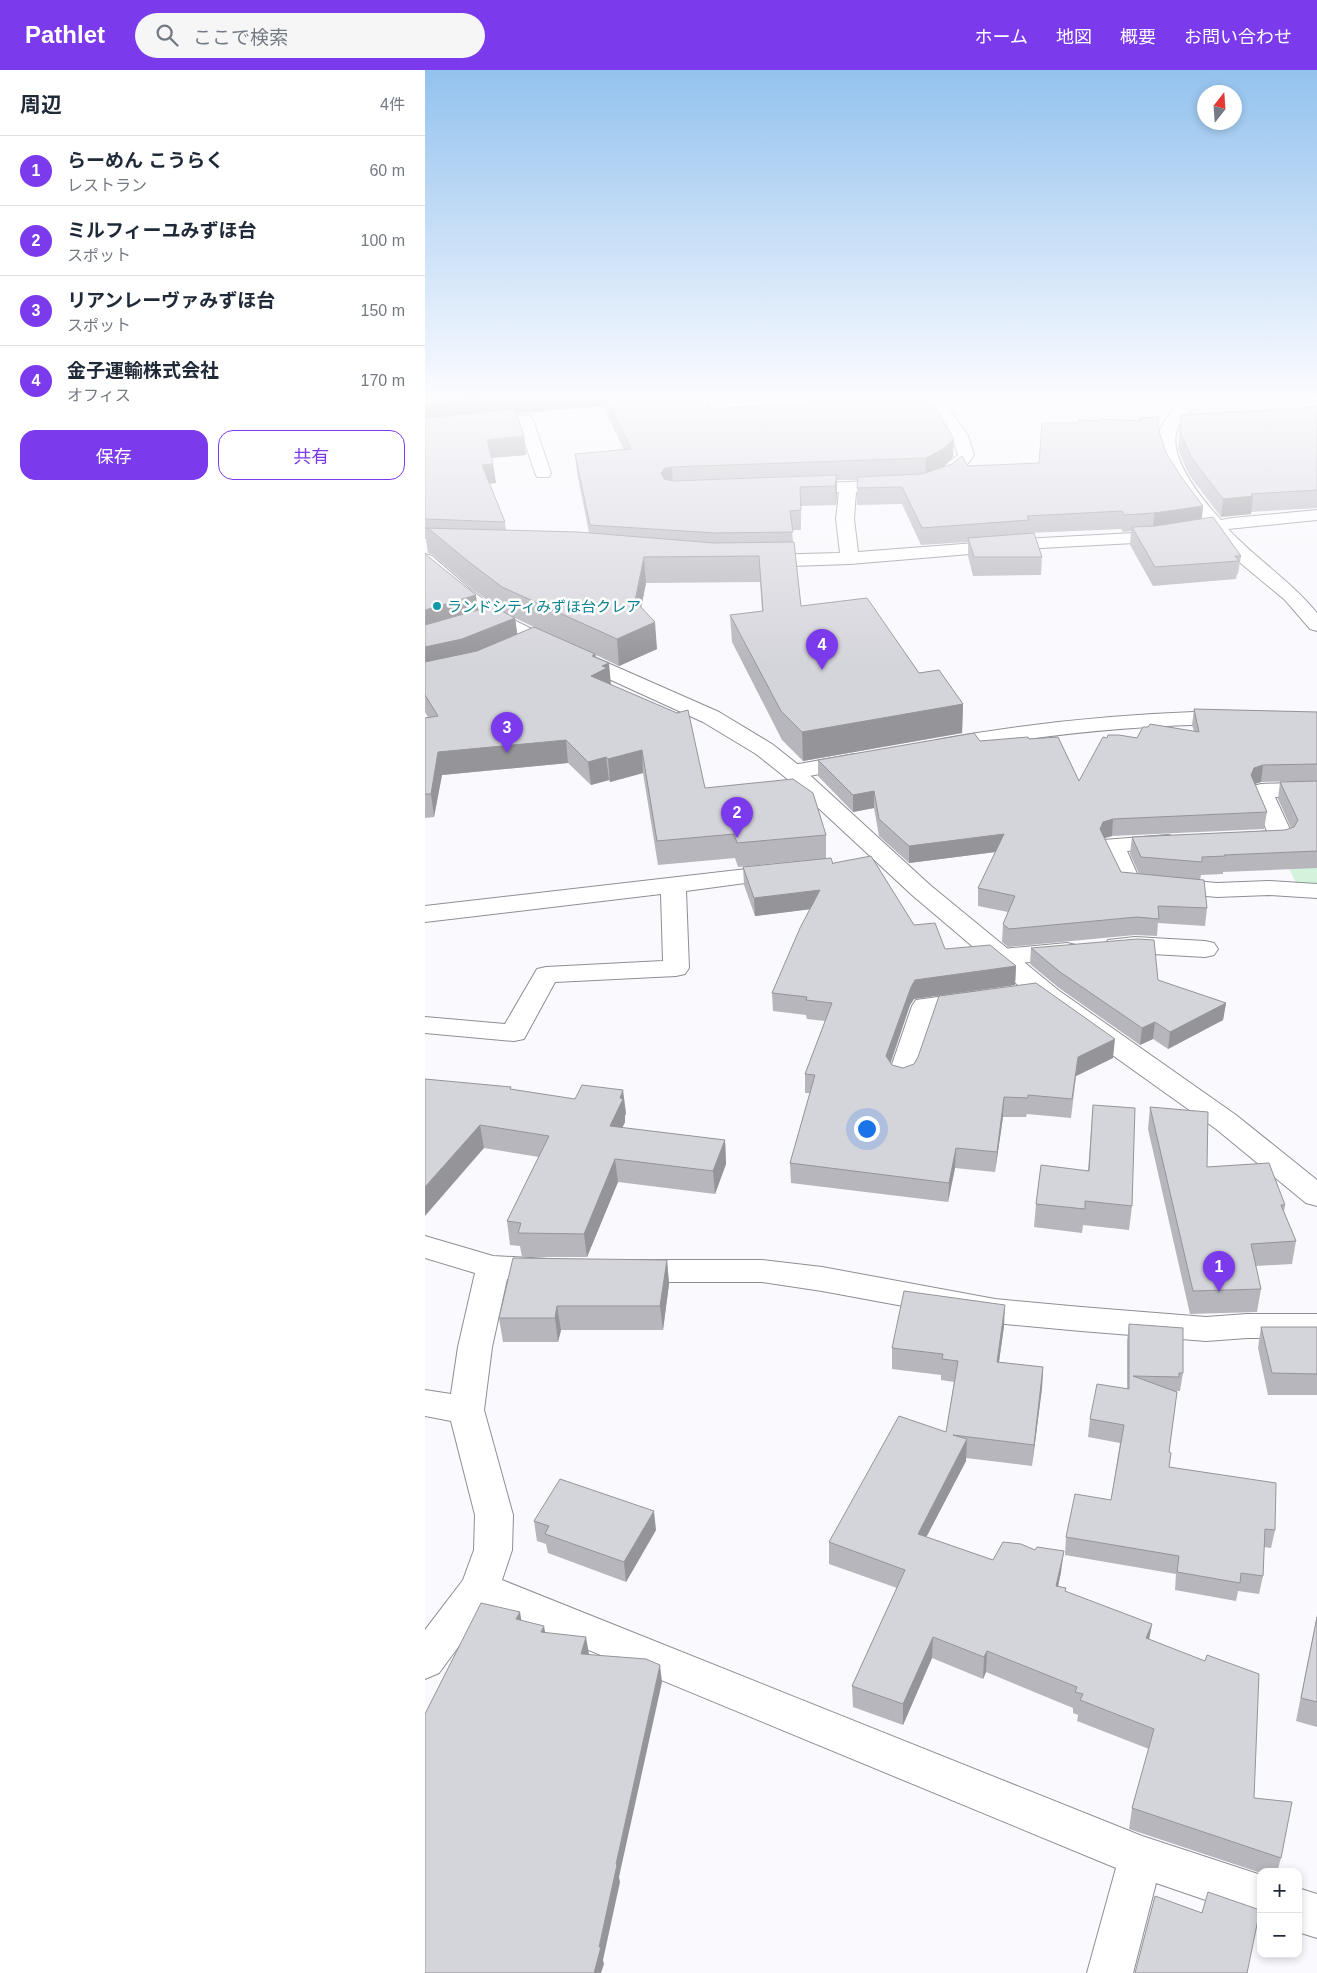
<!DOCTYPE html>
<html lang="ja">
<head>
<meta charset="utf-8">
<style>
  :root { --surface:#fff; --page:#f6f6f7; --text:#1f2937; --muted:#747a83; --line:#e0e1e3; --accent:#7c3aed }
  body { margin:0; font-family:Arial,"Noto Sans JP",sans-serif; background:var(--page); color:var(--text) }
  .controls { position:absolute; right:15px; bottom:15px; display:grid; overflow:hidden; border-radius:10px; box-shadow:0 2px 8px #0003 }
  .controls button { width:45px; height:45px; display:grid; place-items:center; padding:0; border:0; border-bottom:1px solid var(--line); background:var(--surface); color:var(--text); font:25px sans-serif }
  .compass { position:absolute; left:772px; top:15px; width:45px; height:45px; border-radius:50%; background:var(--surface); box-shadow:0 2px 8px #0003; rotate:17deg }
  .you { position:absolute; left:441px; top:1058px; width:18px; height:18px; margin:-12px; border:4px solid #fff; border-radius:50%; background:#1a73e8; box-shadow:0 0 0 8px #1a73e833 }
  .badge { display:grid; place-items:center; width:32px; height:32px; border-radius:50%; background:var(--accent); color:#fff; font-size:16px; font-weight:700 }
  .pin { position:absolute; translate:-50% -41px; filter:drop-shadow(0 1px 2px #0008) }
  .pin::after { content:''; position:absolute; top:26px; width:18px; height:15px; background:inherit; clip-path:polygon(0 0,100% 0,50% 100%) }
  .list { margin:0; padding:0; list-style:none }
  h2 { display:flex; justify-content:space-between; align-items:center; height:65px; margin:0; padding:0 20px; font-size:21px }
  h2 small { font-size:16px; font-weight:400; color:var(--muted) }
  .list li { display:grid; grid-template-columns:32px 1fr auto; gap:15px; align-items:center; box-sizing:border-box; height:70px; padding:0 20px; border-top:1px solid var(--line) }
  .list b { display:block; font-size:19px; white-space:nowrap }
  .list p { margin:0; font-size:16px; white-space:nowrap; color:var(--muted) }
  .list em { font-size:16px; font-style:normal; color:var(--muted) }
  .actions { display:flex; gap:10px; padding:15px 20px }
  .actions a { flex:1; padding:11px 0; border:1px solid var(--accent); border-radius:15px; text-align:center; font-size:18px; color:var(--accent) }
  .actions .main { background:var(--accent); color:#fff }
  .icon { flex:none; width:28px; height:28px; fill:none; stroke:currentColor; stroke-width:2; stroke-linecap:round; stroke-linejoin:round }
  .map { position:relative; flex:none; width:892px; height:1903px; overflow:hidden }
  header { display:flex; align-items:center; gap:30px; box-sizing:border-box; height:70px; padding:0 25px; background:var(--accent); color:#fff }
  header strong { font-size:24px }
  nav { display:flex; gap:28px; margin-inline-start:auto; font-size:18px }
  .search { width:350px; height:45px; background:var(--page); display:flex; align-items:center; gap:12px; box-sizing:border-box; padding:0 18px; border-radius:28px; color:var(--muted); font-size:19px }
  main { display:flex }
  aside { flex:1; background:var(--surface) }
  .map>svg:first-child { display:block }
  .green { fill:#d3f3dc }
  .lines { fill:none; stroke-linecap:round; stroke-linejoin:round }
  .minor-casing { stroke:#8e8f95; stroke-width:2 }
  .tertiary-casing { stroke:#8e8f95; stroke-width:2 }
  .minor { fill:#fff; fill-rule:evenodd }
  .tertiary { fill:#fff; fill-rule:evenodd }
  .wall { fill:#b6b6bc; fill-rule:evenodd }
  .shaded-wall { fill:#949499 }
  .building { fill:#d4d4db; stroke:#949499 }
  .culture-dot { fill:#0f9aa8; stroke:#fff; stroke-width:2 }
  .labels { text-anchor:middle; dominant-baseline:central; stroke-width:5; stroke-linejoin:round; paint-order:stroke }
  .far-culture-label { font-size:15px; fill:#0d838f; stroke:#fff; text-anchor:start }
</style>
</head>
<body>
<header>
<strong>Pathlet</strong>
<div class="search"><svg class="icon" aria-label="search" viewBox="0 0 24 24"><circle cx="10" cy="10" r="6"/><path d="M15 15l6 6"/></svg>ここで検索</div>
<nav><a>ホーム</a><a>地図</a><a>概要</a><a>お問い合わせ</a></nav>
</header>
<main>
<aside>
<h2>周辺<small>4件</small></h2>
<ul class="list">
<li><span class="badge">1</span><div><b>らーめん こうらく</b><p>レストラン</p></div><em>60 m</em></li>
<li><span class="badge">2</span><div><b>ミルフィーユみずほ台</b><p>スポット</p></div><em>100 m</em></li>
<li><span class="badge">3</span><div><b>リアンレーヴァみずほ台</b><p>スポット</p></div><em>150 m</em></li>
<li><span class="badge">4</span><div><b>金子運輸株式会社</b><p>オフィス</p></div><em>170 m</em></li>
</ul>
<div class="actions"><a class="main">保存</a><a>共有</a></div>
</aside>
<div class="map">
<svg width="892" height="1903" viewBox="0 0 892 1903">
  <rect width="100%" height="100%" fill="#f9f9fe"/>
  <path class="green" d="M853,774L892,780V815L871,813Z"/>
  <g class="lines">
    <defs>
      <g id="minor">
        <path d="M502,329H518L543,366L549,385C541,398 519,420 503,416L501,412L503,408L533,385L527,366Z"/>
        <path d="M760,329H778C771,339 759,344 754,355C738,384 778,430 796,450L807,448L892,440V450L803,459C831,489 866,511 892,543V561L885,559L860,530L813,491L788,463L728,472L616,478L425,494L334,497L327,495L325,491L327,487L334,485L415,483L411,449L414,422L375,424L369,423L366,419L369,415L375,414L469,410L475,411L478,415L475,419L469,420L431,422L429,449L433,482L616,468L728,462L780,454C763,434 728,390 734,363C738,349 750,338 760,329Z"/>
        <path d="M100,345L106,347L108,350L126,403L124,407H112L110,403L94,355L0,365V355Z"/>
        <path d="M769,642H805L813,643L816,648L813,653L805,654C708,655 613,665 517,683L509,681L506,676L509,671L517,669C601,654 684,645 769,642Z"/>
        <path d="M430,684L438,686L441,691L438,696L368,709L360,707L357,702L360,697L368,695Z"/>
        <path d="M892,712V726L850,727L869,768L865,773L828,776L820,774L816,769L820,764L842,761L825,721L828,716L836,714Z"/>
        <path d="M743,765L751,767L755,772L751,777L702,781L713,806L792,813L844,811L892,814V828L844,825L792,827L695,818L675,775L678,770Z"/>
        <path d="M356,795L365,797L368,802L365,807L261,821L264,898L260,904L251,906L130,912L99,969L89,971L0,963V947L80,954L112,899L121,897L238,891L236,824L0,852V836Z"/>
        <path d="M710,867L780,871L789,873L793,879L789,885L780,887L710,883L692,884L683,882L679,876L683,870Z"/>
        <path d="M642,873L651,875L655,881L651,887L577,895L568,893L564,887L568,881L577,879Z"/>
        <path d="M549,922L559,924L563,930L559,936L512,943L491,1006L487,1012L477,1015L467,1012L463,1006L487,936L491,930Z"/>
        <path d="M0,1166L68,1186L123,1189L134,1192L139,1200L134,1208L123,1211L82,1209L67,1277L59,1340L88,1445L87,1480L77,1510L717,1766L836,1805V1849L731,1813L708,1903H662L691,1798L62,1538L14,1603L0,1609V1560L38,1510L49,1480L50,1445L26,1351L0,1346V1320L26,1324L33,1277L50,1203L0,1188Z"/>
        <path d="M206,1190H337L397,1197L570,1229L656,1237L781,1247L822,1244H892V1268H822L781,1271L656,1261L570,1253L397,1221L337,1212H206L195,1209L190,1201L195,1193Z"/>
        <path d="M873,1818L892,1824V1868L873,1862Z"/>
      </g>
      <path id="tertiary" d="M0,484L7,486L46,520L79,545L119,565L294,642L347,674L376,697L505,815L633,920L811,1045L892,1110V1136L881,1133L791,1059L613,932L487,825L360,707L331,684L278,652L105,573L65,553L0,500Z"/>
    </defs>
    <use href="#minor" class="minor-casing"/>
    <use href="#tertiary" class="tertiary-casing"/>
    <use href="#minor" class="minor"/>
    <use href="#tertiary" class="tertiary"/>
  </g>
  <g class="wall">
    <path d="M0,329H283L285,339L388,333L386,329H508L511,334V339L528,387L519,397L614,393L653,353L675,351H714V348L733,358L741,383L757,408L778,436L777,449L816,486L813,504H812L811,509L728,516L705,475L706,461L698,462L696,459L603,463L617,487L616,505L548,506L543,486V472L496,475L477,434L432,435V410H412V424L411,435L376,436V460H367L368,472L376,536L494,603L538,634L537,663L378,691L357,670L307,572L305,545L337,541L335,512L221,513L216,538L232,579L194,596L171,585V588L186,614L280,718L401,765V788L520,879L591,896L590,915L489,929L485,935L466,993L467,995L478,998L688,988L651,1006L646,1048L602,1044L601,1047H578L570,1102L530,1098L523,1132L366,1113L365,1093L385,1023H380V1004L400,951L382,949L381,945L348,941L347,923L385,839L330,846L319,815L318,797L383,790L313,797L310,788L233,795L218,703L185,712L184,710L166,715L143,693L17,705L9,747L0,748V648L3,647L0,642V484L53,540L77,541L47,519L8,485L3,483L1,469H0ZM178,336L199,380L150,384L152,403L164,463L81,460L80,452L65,414L71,413L67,388L101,385L99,366L91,343ZM90,548L109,557L92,564Z"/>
    <path d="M892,337V438L826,442V444L796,447L764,405L753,379L756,345Z"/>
    <path d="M769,639L892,642V798L798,802V804L776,805L775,810L782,838L780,856L733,853L732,866L710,865L583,877L577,872L578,854L583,842L553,836V818L571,782L484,793L454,766L449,738L428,742L393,706V690L555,671L604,669L654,711L682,668H712L769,661L767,655ZM892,711L855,712L853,729L866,758L860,760L707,767L705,784L714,804L696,802L679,768L687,766L839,759L842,742L830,714L836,712Z"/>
    <path d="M606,878L733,910L801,933L798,950L743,979L728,969L715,975L634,918L605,894Z"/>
    <path d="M0,1009L86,1019L201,1043L200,1046V1052L197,1058L300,1070L301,1094L290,1124L193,1112L162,1187H97L95,1176L85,1175L82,1151L114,1087L59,1078Z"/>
    <path d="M668,1035L707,1136L704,1160L658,1155L657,1163L609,1157L611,1134L663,1100Z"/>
    <path d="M725,1037L782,1097L860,1135L859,1142L871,1171L867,1194L831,1196L836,1219L832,1242L765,1244L723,1059Z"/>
    <path d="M242,1190L244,1214L238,1260H136L133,1272H78L74,1248Z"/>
    <path d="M704,1254L758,1303L755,1321H752L744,1382V1397L850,1460L846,1478L839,1477L838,1506L834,1524L813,1521L811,1531L750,1520L751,1504L640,1485L641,1467L686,1430L695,1373L663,1367L665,1349L702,1319V1271Z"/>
    <path d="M579,1256L574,1292L618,1297L617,1318L607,1396L541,1388V1391L501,1467L568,1490L636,1502L633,1516L641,1522L727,1554L724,1569L829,1728L856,1788L852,1802H836V1803L704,1759L707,1738L724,1679L652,1651L653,1645L648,1643V1638L561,1602L558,1609L507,1588L478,1655L428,1637L427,1616L472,1518L404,1494V1472L521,1362L529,1312L516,1310V1305L467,1299V1278Z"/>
    <path d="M836,1257H892V1325H843L833,1278Z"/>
    <path d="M109,1451L231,1460L201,1512L123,1483L121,1474L112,1471Z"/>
    <path d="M892,1545V1657L871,1651Z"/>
  </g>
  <g class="shaded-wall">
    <path d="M52,329H178V336L94,343L0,353V335Z"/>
    <path d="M99,366L101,385L64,388L62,370Z"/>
    <path d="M529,369L528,387L518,397L500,407L501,388Z"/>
    <path d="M68,394L71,413L59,414L57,395Z"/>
    <path d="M247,397L248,416L242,417L236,403L240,398Z"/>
    <path d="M412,405V424L411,435L410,416Z"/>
    <path d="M828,426L826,444L796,447L798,429Z"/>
    <path d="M778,436L776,453L728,460L729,443Z"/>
    <path d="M219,487L221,513L212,558L210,531Z"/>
    <path d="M51,525L54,546L0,562V540Z"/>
    <path d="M90,548L93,569L0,599V577Z"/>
    <path d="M230,552L232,579L194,596L192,569Z"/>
    <path d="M170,584L172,603L177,596L184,593L186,615L166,606L167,586Z"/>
    <path d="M538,634L537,663L378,691L377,662Z"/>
    <path d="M141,670L143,693L17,705L9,747L6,724L13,682Z"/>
    <path d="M217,680L218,703L185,712L183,689Z"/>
    <path d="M181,687L184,710L166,715L163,692Z"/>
    <path d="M838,695L836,712L826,715V705L829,698Z"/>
    <path d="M449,721V738L428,742V725Z"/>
    <path d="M688,749L687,766L676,769L675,759L678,752Z"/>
    <path d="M579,764L578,781L484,793V776Z"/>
    <path d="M395,820V838L330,846L329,828Z"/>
    <path d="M591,896L590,915L489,929L485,935L461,1005V986L486,917L490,910Z"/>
    <path d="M801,933L798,950L743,979L745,962Z"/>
    <path d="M730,952L728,969L715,975L717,958Z"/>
    <path d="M690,969L688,988L651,1006L646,1048L653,987Z"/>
    <path d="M198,1020L201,1043L200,1046V1052L187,1079L185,1056L195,1028Z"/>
    <path d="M579,1027L578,1047L570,1102L572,1082Z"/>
    <path d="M55,1055L59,1078L0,1146V1117Z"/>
    <path d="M300,1070L301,1094L290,1124L288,1101Z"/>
    <path d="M531,1078L530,1098L523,1132L524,1113Z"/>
    <path d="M190,1089L193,1112L162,1187L159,1164Z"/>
    <path d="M242,1190L244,1214L238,1260L235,1236Z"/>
    <path d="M580,1235L579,1256L571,1313L572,1292Z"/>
    <path d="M132,1236L136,1260L133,1272L130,1248Z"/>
    <path d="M618,1297L617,1318L607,1396L609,1375Z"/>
    <path d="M542,1369L541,1391L492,1485L493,1464Z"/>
    <path d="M229,1441L231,1460L201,1512L199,1492Z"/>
    <path d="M639,1481L636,1502L629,1537L631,1516Z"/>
    <path d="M95,1542L98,1560L91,1549Z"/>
    <path d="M727,1554L723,1575L721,1568Z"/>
    <path d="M119,1556L122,1573L116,1562Z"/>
    <path d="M161,1567L164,1584H156Z"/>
    <path d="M508,1567L507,1588L478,1655V1634Z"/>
    <path d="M562,1581L561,1602L558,1609L559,1587Z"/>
    <path d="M235,1595L237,1612L194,1807L195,1812L178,1890L179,1894L176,1903H169L191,1794Z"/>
  </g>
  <g class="building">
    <path d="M0,329H52L0,335Z"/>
    <path d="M182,329H283L285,339L396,333L394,329H508L511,334H508L529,369L518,379L501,388L247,397L240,398L236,403L239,409L247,411L412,405L410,416L375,417L376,440L365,441L368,462L290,463L165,455L150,384L206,379Z"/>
    <path d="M892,337V420L826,424L828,426L798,429L766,387L755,362L756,345Z"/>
    <path d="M90,339L99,366L62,370L68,394L57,395L80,452L0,449V348Z"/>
    <path d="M734,347L733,358L741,383L757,408L778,436L729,443L699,445L697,441L602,446L604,450L497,458L477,417L432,418L433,407L497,404L527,394L537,386L543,396L614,393L617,353H654L653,350L675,351V349L716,351L714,348Z"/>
    <path d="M788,447L816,486H810L814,491L730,497L707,457L730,456Z"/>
    <path d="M0,458L153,462L289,473L369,472L376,536L442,528L494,603L514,600L538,634L377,662L356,641L305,545L338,541L334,486L219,487L210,531L230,552L192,569L77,517L44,492L4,459Z"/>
    <path d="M609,463L617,487H549L543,468Z"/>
    <path d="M0,484L51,525L0,540Z"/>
    <path d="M67,536L90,548L37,569L0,577V555Z"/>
    <path d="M109,557L170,584L167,586L184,593L177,596L182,598L166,606L252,643L263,640L280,718L368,709L388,723L401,765L312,773L309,764L232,771L217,680L183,689L181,687L163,692L141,670L13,682L6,724H0V648L13,646L0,625V592L52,581Z"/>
    <path d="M769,639L892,642V694L838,695L829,698L826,705L842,742L688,749L678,752L675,759L696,802L779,810L782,838L733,836L734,849L712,847L584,859L578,854L590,826L553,818L579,764L484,776L454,749L449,721L428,725L393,690L549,663L555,671L603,667L604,669L633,667L654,711L678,667L682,668L683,665H694L712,668L718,657H723L725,654L774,662Z"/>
    <path d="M892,711V781L799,785L800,786L777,787V792L716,787L707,767L860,760L869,757L873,750L855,712Z"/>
    <path d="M446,786L489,855L510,853L520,879L565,875L591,896L490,910L486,917L461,986L467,995L478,998L489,994L493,987L514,926L611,913L690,969L653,987L647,1029L603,1025V1028L579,1027L572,1082L531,1078L524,1113L365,1093L390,1005L380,1004L407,933L381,930L382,927L347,923L375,858L395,820L329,828L318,797L406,788L408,794L409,793Z"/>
    <path d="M712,869L729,870L733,910L801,933L745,962L730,952L717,958L635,902L606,878Z"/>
    <path d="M0,1009L86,1017L85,1019L150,1029L157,1015L198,1020L195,1028L198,1029L185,1056L300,1070L288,1101L190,1089L159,1164L93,1163L96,1153L82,1151L124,1066L55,1055L0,1117Z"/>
    <path d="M668,1035L710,1038L707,1136L660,1131V1139L611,1134L616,1095L664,1101Z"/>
    <path d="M725,1037L783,1042L782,1097L844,1093L860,1135H856L871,1171L826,1174L836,1219L768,1221Z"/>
    <path d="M88,1188L242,1190L235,1236H132L130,1248H74Z"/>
    <path d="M479,1221L580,1235L572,1292L618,1297L609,1375L528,1365L542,1369L493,1464L568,1490L578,1472L596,1474L610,1480L612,1477L639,1481L631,1516L641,1518L640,1521L727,1554L721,1568L780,1591L782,1585L834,1604L829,1728L867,1732L856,1788L707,1738L729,1659L655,1630L658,1624L650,1622L652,1617L562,1581L559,1587L508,1567L478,1634L427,1616L480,1500L404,1472L474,1346L521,1362L533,1291L517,1289L518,1284L467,1278Z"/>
    <path d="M704,1254L758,1258V1303H754V1307L708,1306L752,1322L744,1382L746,1383L744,1397L851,1413L850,1460L840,1459L838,1506L816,1503L815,1513L752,1502L754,1486L641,1467L650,1424L686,1430L699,1355L665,1349L672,1314L704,1319Z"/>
    <path d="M836,1257H892V1304L847,1303Z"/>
    <path d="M135,1409L229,1441L199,1492L120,1464L124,1456L109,1451Z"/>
    <path d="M56,1533L95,1542L91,1549L119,1556L116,1562L161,1567L156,1584L221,1589L235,1595L191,1794L192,1795L174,1877H176L169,1903H0V1644Z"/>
    <path d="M892,1547V1632L876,1628Z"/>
    <path d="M783,1822L835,1840L822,1903H710L730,1826L777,1843Z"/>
  </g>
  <linearGradient id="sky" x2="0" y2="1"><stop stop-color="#93c2ee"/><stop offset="0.55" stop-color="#fcfcff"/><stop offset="1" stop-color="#fcfcff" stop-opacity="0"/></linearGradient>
  <rect width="892" height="596" fill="url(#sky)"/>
  <circle class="culture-dot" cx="12" cy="536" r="5"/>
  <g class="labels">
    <g class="far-culture-label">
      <text x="22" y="536">ランドシティみずほ台クレア</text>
    </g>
  </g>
</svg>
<div class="controls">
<button>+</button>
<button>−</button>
</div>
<svg class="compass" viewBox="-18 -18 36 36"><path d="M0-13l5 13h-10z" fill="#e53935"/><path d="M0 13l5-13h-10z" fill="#747a83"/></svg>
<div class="you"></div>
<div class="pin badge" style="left:794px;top:1222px">1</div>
<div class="pin badge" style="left:312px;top:768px">2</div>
<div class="pin badge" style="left:82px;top:683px">3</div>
<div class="pin badge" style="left:397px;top:600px">4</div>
</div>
</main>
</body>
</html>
